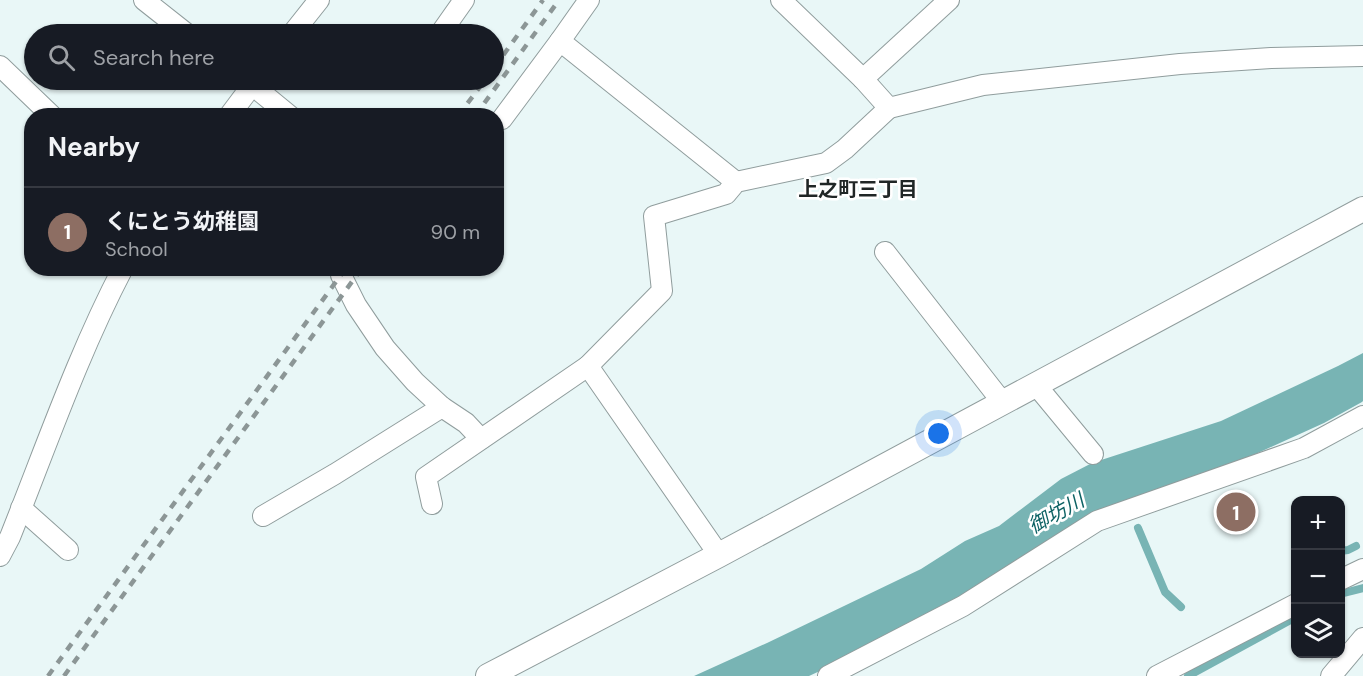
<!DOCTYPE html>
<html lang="en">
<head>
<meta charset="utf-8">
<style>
  :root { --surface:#171b24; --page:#20242c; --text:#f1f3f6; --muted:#9ea1a6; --line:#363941; --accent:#db2777 }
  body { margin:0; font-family:"DM Sans","Noto Sans JP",sans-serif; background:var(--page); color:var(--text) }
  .controls { position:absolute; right:18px; bottom:18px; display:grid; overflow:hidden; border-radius:12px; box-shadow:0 2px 4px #0004 }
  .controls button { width:54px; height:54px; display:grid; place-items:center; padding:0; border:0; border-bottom:2px solid var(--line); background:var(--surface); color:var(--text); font:30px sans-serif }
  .you { position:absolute; left:939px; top:434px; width:21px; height:21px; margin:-15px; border:4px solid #fff; border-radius:50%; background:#1a73e8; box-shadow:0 0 0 9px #1a73e833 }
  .badge { display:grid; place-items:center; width:39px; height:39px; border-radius:50%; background:var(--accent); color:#fff; font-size:20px; font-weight:700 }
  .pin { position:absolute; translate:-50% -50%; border:3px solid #fff; box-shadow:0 2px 6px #0006 }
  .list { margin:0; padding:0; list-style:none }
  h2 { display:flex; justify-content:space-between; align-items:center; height:78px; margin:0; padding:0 24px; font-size:26px }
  h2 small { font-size:20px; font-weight:400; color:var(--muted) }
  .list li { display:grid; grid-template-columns:39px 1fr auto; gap:18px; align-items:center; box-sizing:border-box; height:90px; padding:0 24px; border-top:2px solid var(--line) }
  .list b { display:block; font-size:22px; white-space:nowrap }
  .list p { margin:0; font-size:20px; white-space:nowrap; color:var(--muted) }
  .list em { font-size:20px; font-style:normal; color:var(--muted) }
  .icon { flex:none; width:33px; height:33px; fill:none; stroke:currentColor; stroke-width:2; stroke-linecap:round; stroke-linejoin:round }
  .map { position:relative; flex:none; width:1363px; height:676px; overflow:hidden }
  .search { position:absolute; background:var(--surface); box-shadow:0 2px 4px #0004; left:24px; top:24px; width:480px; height:66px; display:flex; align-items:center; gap:15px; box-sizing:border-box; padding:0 21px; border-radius:33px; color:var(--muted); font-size:22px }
  .panel { position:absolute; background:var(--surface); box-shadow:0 2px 4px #0004; left:24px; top:108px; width:480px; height:168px; border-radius:24px }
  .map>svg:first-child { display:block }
  .water { fill:#78b4b4 }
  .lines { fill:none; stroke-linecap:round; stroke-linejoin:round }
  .stream { stroke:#78b4b4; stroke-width:8 }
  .minor-casing { stroke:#909d9d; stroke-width:22 }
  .tertiary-casing { stroke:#909d9d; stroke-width:26 }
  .minor { stroke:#fff; stroke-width:20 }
  .tertiary { stroke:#fff; stroke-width:24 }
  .rail { stroke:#8c9696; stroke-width:4.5; stroke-dasharray:8 8; stroke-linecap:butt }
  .labels { text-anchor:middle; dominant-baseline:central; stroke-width:5; stroke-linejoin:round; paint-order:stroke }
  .neighbourhood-label { font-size:20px; font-weight:bold; fill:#202626; stroke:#fff }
  .water-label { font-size:20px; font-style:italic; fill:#0d6264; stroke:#fff }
</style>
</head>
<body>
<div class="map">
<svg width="1363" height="676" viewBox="0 0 1363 676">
  <rect width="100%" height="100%" fill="#e9f7f7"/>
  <path class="water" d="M1363,353V401L1362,402L1324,423L1238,462L1144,498L911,629L809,676H694L767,643L921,569L965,541L999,526L1061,479L1092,463L1221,421L1338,366Z"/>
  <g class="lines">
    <g class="stream">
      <path d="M1138,528L1165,592L1181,607"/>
      <path d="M1340,551L1348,550L1356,546"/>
      <path d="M1340,594L1363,588"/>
      <path d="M1188,676L1296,617"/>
    </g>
    <defs>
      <g id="minor">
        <path d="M144,0L187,34"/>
        <path d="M589,0L560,41L736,182"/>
        <path d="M781,0L863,79L889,108L983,85L1180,64L1271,58L1363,56"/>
        <path d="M292,34L319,0"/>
        <path d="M440,34L464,0"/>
        <path d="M0,66L52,116"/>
        <path d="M863,79L949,0"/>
        <path d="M246,80L290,116"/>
        <path d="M229,116L256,80"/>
        <path d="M502,119L560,41"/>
        <path d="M885,252L1003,403"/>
        <path d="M341,268V275L356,305L385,348L415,382L442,407L466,423L481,439"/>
        <path d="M1036,385L1093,454"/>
        <path d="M432,504L426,477L588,366"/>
        <path d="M21,508L68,550"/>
        <path d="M263,516L335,474L442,407"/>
        <path d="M719,555L588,366L662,291L654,216L726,194L736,182L826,163L845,149L889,108"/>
        <path d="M0,556L10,537C46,447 78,354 123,268"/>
        <path d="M1340,580L1363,569"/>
        <path d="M828,676L963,606L1097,521L1304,448L1363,416"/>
        <path d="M1157,676L1296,604"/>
        <path d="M1331,676L1363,638"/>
      </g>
      <path id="tertiary" d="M488,676L719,555L1363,209"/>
    </defs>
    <use href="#minor" class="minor-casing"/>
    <use href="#tertiary" class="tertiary-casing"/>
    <use href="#minor" class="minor"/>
    <use href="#tertiary" class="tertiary"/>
    <g class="rail">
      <path d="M494,68L543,0"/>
      <path d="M458,116L485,80"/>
      <path d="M475,116L559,0"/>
      <path d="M48,676L346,268"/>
      <path d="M64,676L362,268"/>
    </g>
  </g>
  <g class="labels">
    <g class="neighbourhood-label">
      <text x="858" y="189">上之町三丁目</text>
    </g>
    <g class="water-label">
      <text transform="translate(1056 513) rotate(-29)">御坊川</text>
    </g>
  </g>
</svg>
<div class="controls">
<button>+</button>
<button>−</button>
<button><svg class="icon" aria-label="layers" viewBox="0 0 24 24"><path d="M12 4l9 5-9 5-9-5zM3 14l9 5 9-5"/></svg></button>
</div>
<div class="you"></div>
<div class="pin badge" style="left:1236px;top:512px;background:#8d6e63">1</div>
<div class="search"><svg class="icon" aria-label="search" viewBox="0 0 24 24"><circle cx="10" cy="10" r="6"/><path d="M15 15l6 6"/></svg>Search here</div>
<section class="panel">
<h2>Nearby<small></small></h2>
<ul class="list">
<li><span class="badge" style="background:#8d6e63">1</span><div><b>くにとう幼稚園</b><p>School</p></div><em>90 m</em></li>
</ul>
</section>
</div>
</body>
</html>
